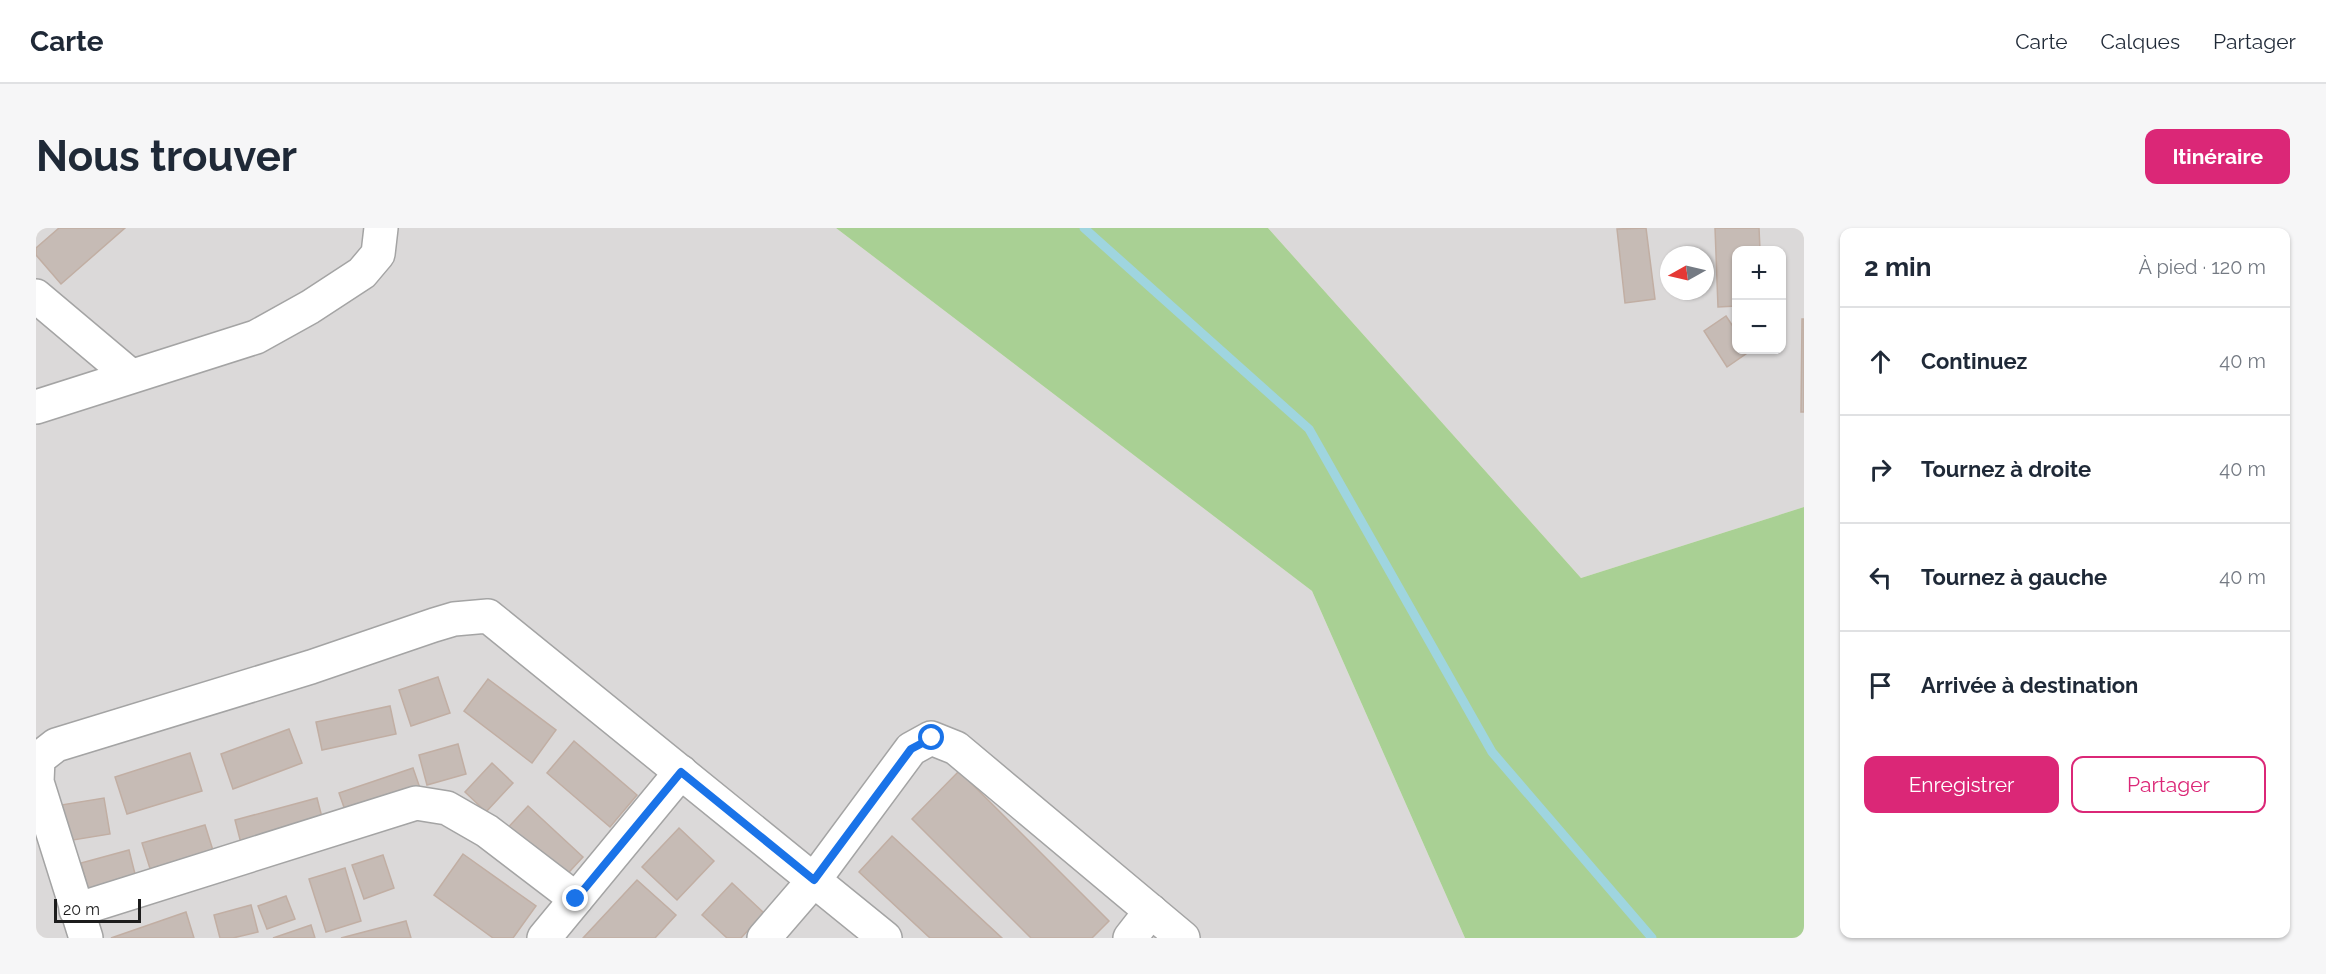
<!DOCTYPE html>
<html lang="fr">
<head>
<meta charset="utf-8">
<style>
  :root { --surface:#fff; --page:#f6f6f7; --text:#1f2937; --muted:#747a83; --line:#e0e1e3; --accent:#db2777 }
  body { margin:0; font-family:Raleway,sans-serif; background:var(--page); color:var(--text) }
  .controls { position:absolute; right:18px; top:18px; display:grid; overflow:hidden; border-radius:12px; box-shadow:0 2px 4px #0004 }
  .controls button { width:54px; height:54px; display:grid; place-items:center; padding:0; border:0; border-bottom:2px solid var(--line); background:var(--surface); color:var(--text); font:30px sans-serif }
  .compass { position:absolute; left:1624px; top:18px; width:54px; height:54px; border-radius:50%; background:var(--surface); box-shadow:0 2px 4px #0004; rotate:262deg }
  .scale { position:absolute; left:18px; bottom:15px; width:87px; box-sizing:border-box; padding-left:6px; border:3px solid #1d1d1d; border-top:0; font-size:16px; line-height:21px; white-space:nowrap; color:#1d1d1d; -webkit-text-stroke:4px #fff; paint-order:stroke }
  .stop { position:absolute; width:18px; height:18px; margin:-14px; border:4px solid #1a73e8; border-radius:50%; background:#fff }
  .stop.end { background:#1a73e8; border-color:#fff; box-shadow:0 2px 6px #0008 }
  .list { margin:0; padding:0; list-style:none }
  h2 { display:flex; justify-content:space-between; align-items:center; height:78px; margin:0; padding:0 24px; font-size:26px }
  h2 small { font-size:20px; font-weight:400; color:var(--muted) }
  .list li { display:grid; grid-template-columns:39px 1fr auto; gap:18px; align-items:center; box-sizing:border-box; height:108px; padding:0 24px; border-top:2px solid var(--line) }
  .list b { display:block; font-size:22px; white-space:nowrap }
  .list em { font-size:20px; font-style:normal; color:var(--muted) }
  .actions { display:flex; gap:12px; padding:18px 24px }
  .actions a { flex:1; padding:14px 0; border:2px solid var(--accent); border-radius:12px; text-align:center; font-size:21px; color:var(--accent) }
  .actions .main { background:var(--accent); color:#fff }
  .icon { flex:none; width:33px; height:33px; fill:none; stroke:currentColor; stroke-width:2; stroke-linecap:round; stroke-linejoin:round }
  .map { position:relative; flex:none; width:1768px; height:710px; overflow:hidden; border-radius:12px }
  header { display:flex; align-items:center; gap:36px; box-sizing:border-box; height:84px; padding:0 30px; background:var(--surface); border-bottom:2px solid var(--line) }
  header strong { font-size:28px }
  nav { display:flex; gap:33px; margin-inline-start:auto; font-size:21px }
  .intro { display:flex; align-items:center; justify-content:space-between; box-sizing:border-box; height:144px; padding:0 36px }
  h1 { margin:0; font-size:42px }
  .button { padding:15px 27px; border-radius:12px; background:var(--accent); color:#fff; font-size:21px; font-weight:700 }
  main { display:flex; gap:36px; padding:0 36px }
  aside { flex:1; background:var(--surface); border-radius:12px; box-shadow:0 2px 4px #0004 }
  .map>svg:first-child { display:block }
  .residential { fill:#dbd9d9; fill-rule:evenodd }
  .forest { fill:#a9d094 }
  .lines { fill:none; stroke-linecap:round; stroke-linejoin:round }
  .stream { stroke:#9fd5df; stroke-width:9 }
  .building { fill:#c6bbb5; stroke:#c1aea3; stroke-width:1.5 }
  .minor-casing { stroke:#a4a4a4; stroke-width:36 }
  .minor { stroke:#fff; stroke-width:33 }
  .route { stroke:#1a73e8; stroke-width:8 }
</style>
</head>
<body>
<header>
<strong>Carte</strong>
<nav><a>Carte</a><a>Calques</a><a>Partager</a></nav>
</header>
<div class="intro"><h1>Nous trouver</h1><a class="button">Itinéraire</a></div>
<main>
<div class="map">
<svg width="1768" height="710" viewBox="0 0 1768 710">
  <rect width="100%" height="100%" fill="#efe9e1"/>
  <g class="residential">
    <path d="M0,0H800L1276,363L1429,710H0Z"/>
    <path d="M1232,0H1768V279L1545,350ZM1700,22H1746V122H1700ZM1633,27H1669V63H1633Z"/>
  </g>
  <path class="forest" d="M800,0H1232L1545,350L1768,279V710H1429L1276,363Z"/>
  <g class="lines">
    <path class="stream" d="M1048,0L1273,201L1456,524L1616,710"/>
  </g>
  <g class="building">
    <path d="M23,0H89L25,56L0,27V20Z"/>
    <path d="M1610,0L1619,71L1589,75L1581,1Z"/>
    <path d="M1679,0H1723L1724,22H1700V78L1682,79Z"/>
    <path d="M1690,88L1700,103V122L1714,123L1691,139L1668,103Z"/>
    <path d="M1766,91H1768V184H1765Z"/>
    <path d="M402,449L414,485L375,498L363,462Z"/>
    <path d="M452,451L520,502L496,535L428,483Z"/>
    <path d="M354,478L360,506L286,522L280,494Z"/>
    <path d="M253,501L266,535L197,561L185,526Z"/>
    <path d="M538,513L601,567L574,599L511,545Z"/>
    <path d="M422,516L430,546L391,557L383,527Z"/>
    <path d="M154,525L166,563L91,586L79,549Z"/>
    <path d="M456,535L477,555L450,584L429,564Z"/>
    <path d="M377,540L385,563L311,588L303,565Z"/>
    <path d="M923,543L1073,693L1056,710H995L876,591Z"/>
    <path d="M68,570L74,606L31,613L25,577Z"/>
    <path d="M281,570L288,597L206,619L199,592Z"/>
    <path d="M492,578L547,629L523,655L468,604Z"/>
    <path d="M169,597L180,632L117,650L106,615Z"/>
    <path d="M643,600L678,633L641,672L606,639Z"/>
    <path d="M856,608L966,710H894L823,644Z"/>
    <path d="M93,622L101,654L54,667L45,635Z"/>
    <path d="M427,626L500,678L477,710H457L398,667Z"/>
    <path d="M347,627L358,660L328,671L316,637Z"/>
    <path d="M309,640L325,693L290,704L273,651Z"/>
    <path d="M601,652L640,687L619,710H547Z"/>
    <path d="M696,655L728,685L705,710H691L666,687Z"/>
    <path d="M250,668L259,691L231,701L222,678Z"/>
    <path d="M215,677L222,704L197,710H184L178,687Z"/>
    <path d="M150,684L158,710H75Z"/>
    <path d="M370,693L375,710H305Z"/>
    <path d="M275,697L279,710H237Z"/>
  </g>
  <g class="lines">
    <defs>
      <g id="minor">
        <path d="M0,68L95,148"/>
        <path d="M0,179L220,109L274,79L326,45L342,26L345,0"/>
        <path d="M40,682L380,575L411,580L451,603L540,671"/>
        <path d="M50,710L1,554L2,531L20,517L275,439L398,397L418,391L452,388L849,710"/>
        <path d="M508,710L645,544"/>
        <path d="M728,710L778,652L875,521L895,510L920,520L1147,710"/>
        <path d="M1094,710L1115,683"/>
      </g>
    </defs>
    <use href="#minor" class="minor-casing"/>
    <use href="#minor" class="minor"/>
  </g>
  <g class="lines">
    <path class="route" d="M540,671L645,544L778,652L875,521L896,510"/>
  </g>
</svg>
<div class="controls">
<button>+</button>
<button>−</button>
</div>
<svg class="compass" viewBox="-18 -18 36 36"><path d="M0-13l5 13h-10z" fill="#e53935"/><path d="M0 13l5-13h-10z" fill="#747a83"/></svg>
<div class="scale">20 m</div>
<div class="stop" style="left:896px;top:510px"></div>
<div class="stop end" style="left:540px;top:671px"></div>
</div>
<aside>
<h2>2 min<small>À pied · 120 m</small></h2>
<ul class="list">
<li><svg class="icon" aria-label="ahead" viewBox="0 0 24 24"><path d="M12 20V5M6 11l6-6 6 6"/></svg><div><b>Continuez</b></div><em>40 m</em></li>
<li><svg class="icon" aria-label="right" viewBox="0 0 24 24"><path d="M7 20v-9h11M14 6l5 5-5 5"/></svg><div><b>Tournez à droite</b></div><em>40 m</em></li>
<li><svg class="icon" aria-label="left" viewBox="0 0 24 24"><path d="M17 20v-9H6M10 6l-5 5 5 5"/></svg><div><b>Tournez à gauche</b></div><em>40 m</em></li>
<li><svg class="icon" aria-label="arrive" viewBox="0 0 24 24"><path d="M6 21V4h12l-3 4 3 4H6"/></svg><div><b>Arrivée à destination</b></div></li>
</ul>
<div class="actions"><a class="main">Enregistrer</a><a>Partager</a></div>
</aside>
</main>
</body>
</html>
